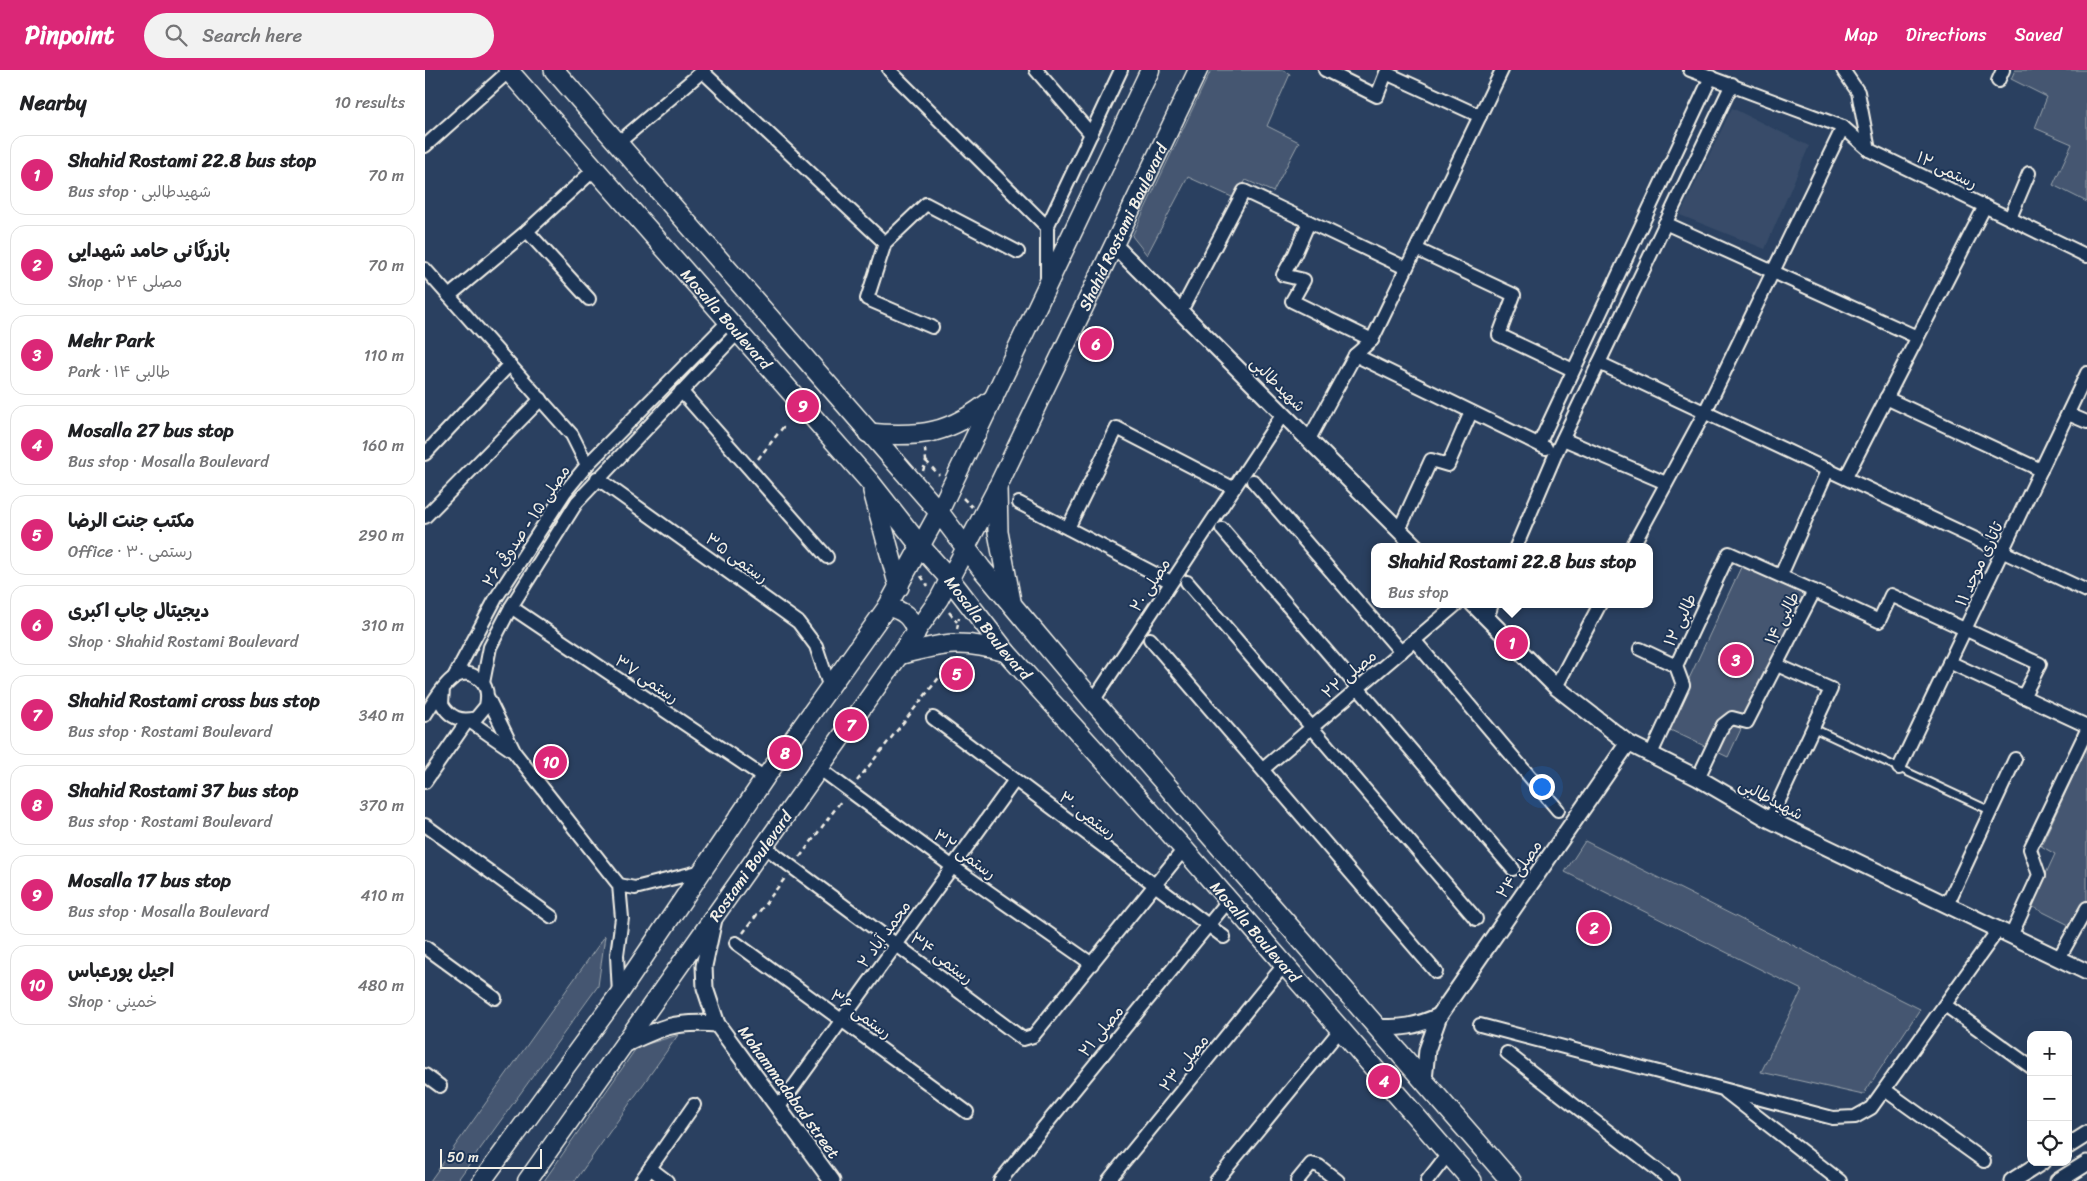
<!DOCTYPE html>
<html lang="en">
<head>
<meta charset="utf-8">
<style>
  :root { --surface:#fff; --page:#f2f2f2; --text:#202124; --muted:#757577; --line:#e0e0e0; --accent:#db2777 }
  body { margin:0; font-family:Sriracha,"Playpen Sans Arabic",sans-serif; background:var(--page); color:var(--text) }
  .controls { position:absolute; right:15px; bottom:15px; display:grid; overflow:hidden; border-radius:10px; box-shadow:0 5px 20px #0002 }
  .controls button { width:45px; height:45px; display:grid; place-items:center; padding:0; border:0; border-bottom:1px solid var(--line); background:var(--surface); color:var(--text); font:25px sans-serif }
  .scale { position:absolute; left:15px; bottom:12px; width:102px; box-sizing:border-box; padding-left:5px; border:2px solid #f4f1e8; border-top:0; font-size:14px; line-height:18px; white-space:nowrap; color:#f4f1e8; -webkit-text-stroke:4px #1d3557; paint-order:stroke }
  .you { position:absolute; left:1116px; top:716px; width:18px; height:18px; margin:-12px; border:4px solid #fff; border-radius:50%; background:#1a73e8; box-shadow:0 0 0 8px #1a73e833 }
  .badge { display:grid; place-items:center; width:32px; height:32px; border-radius:50%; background:var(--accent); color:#fff; font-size:16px; font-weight:700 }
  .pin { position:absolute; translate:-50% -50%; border:2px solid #fff; box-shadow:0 1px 5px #0006 }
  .popup { position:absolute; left:946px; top:473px; width:282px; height:65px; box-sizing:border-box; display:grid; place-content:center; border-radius:10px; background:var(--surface); filter:drop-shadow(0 1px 4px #0005); font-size:16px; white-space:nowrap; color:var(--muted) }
  .popup b { font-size:19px; color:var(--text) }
  .popup::after { content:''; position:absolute; left:50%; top:100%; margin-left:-10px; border:10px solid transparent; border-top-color:var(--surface) }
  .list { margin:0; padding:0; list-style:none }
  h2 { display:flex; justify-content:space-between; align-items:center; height:65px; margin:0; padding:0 20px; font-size:21px }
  h2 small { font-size:16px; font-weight:400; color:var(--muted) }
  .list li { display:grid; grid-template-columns:32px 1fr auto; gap:15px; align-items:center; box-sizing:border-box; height:80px; margin:0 10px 10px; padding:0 10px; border:1px solid var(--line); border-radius:15px }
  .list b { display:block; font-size:19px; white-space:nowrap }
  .list p { margin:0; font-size:16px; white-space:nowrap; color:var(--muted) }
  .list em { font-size:16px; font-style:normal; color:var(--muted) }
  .icon { flex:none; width:28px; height:28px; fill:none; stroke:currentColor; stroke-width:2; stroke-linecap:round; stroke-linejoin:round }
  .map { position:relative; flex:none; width:1662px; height:1111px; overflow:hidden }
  header { display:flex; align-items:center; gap:30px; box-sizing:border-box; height:70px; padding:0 25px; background:var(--accent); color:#fff }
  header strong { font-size:24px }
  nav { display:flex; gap:28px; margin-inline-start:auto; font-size:18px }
  .search { width:350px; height:45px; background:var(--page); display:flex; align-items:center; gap:12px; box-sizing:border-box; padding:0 18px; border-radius:28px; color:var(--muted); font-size:19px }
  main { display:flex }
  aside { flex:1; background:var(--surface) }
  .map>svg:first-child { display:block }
  .built { fill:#374c69 }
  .green { fill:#445771; stroke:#9ca4ac }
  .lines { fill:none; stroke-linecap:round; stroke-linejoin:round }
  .service-casing { stroke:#f4f1e8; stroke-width:10 }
  .minor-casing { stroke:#f4f1e8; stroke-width:16 }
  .tertiary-casing { stroke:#f4f1e8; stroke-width:19 }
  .secondary-casing { stroke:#f4f1e8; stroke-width:21 }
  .primary-casing { stroke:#f4f1e8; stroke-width:22 }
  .path { stroke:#f4f1e8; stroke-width:2.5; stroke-dasharray:5 4; stroke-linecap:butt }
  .service { stroke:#1d3557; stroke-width:6 }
  .minor { stroke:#1d3557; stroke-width:12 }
  .tertiary { stroke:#1d3557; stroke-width:15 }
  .secondary { stroke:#1d3557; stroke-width:18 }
  .primary { stroke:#1d3557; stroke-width:19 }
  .labels { text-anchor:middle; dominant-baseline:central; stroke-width:4; stroke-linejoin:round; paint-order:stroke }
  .street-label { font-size:16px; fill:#f4f1e8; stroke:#1d3557 }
</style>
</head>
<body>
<header>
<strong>Pinpoint</strong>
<div class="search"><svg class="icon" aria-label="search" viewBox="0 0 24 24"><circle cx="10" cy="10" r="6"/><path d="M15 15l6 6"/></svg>Search here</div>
<nav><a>Map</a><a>Directions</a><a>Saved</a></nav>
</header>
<main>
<aside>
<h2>Nearby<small>10 results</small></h2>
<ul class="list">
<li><span class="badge">1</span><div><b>Shahid Rostami 22.8 bus stop</b><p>Bus stop · شهیدطالبی</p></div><em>70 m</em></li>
<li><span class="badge">2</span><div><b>بازرگانی حامد شهدایی</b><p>Shop · مصلی ۲۴</p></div><em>70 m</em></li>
<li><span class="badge">3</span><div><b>Mehr Park</b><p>Park · طالبی ۱۴</p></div><em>110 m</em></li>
<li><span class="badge">4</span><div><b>Mosalla 27 bus stop</b><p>Bus stop · Mosalla Boulevard</p></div><em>160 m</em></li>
<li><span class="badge">5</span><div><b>مكتب جنت الرضا</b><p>Office · رستمی ۳۰</p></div><em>290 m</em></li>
<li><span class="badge">6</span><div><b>دیجیتال چاپ اکبری</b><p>Shop · Shahid Rostami Boulevard</p></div><em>310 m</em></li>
<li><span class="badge">7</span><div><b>Shahid Rostami cross bus stop</b><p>Bus stop · Rostami Boulevard</p></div><em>340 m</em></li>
<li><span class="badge">8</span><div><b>Shahid Rostami 37 bus stop</b><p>Bus stop · Rostami Boulevard</p></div><em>370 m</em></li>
<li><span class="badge">9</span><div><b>Mosalla 17 bus stop</b><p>Bus stop · Mosalla Boulevard</p></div><em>410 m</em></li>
<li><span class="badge">10</span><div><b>اجیل پورعباس</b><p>Shop · خمینی</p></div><em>480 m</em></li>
</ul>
</aside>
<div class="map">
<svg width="1662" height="1111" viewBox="0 0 1662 1111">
  <rect width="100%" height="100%" fill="#2a4060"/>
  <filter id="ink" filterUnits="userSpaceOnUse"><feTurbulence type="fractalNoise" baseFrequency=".02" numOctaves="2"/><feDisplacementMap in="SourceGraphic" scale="10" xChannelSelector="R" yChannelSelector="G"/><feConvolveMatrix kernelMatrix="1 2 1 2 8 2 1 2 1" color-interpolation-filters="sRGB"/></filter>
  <g filter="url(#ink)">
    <path class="built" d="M1307,38L1384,76L1340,179L1255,145Z"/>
    <g class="green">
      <path d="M786,0H858L865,4L842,56L874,72L848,122L821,110L809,128L763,107L722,185L707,166Z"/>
      <path d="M1590,0H1662V132L1628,115L1647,74L1610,58L1622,27L1586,9Z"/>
      <path d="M1318,493L1380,521L1303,687L1241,658Z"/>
      <path d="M1662,676V832L1648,857L1606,836L1630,784L1616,776Z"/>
      <path d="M1160,771L1495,939L1438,1025L1336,1002L1377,920L1140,802Z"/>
      <path d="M180,866L173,916L32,1111H5Z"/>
      <path d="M253,965L150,1111H119L212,977Z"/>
    </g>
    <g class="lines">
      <defs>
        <path id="service" d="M1388,658L1566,741"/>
        <g id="minor">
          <path d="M464,0L622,157"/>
          <path d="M611,0L666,64"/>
          <path d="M900,0L952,26L961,3L1055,46"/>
          <path d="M1265,0L1418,57L1444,80"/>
          <path d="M1418,0L1433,22L1444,80L1662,186"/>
          <path d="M277,1L460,173"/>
          <path d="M1573,11L1578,0"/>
          <path d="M193,73L279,0"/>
          <path d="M0,76L84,1"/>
          <path d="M1585,148L1604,103"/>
          <path d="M884,152L870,184L858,205L879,210L867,231L947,270"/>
          <path d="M1240,153L1492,267"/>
          <path d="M102,161L164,229"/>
          <path d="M991,179L1089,225L1074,265L1148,300"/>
          <path d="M0,199L147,365L162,395"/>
          <path d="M622,211V157L696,0"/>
          <path d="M24,226L102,161L171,98"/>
          <path d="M756,241L819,121L981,198"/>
          <path d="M507,257L442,229L460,173L501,134L593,182"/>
          <path d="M930,285L1121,378"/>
          <path d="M1174,293L1662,521"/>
          <path d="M256,321L402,487"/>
          <path d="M1461,328L1616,400"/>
          <path d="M1643,344L1662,352"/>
          <path d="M884,369L930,285L947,270L1077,0"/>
          <path d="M1138,369L1241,413"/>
          <path d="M1114,374L1286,7"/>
          <path d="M0,384L84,295"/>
          <path d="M1421,407L1560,136"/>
          <path d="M172,408L373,552L391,576L405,618"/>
          <path d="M828,411L976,582"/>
          <path d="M594,433L746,512"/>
          <path d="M0,447L116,329"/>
          <path d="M643,458L692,358L808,418"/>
          <path d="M797,459L1088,799"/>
          <path d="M974,460L1006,390L1023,395L1046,342"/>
          <path d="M1091,477L1131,383L1307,14"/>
          <path d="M1207,477L1280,342L1418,57"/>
          <path d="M1356,505L1403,399"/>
          <path d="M762,512L1051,849"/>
          <path d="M1389,521L1454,551L1466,525L1615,594L1598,627"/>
          <path d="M86,537L340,708"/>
          <path d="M1062,548L1067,534"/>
          <path d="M725,569L1011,902"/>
          <path d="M989,570L1133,740"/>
          <path d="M1215,579L1251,596"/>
          <path d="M1524,592L1662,656"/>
          <path d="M29,607L71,528L140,422L162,395L304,251"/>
          <path d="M58,613L65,577L86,537L152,432L313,262"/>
          <path d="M1131,617L1175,534"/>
          <path d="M63,628L90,683L194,815"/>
          <path d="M668,631L858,344"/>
          <path d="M0,645C11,629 30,588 55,610C63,617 63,626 61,636L51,648C36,652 25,648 17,634L18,618"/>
          <path d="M508,648L799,867"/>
          <path d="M43,650L88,681"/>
          <path d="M1226,684L1258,615L1251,596L1304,483L1389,521L1322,652L1307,648L1298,655L1273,708"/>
          <path d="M1474,698L1662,303"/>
          <path d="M395,699L528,797L667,894"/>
          <path d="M838,699L1032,534"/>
          <path d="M0,712L43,650"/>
          <path d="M1345,750L1406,619L1352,595"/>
          <path d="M0,755L127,847"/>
          <path d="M340,777L598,969L608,966L759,779"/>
          <path d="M1522,835L1590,689"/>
          <path d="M1586,866L1614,805L1605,779L1662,660"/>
          <path d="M311,873L542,1042"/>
          <path d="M0,877L70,928"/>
          <path d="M1634,888L1662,838"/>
          <path d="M194,924L192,885L197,848L194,815L210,818L277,801"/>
          <path d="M1520,935L1606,997"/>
          <path d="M1055,955L1408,1048L1430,1047L1446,1038L1573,860"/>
          <path d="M1082,983L1247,1111"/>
          <path d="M0,1005L15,1016"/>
          <path d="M1460,1020L1559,1091"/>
          <path d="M1301,1022L1415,1111"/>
          <path d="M354,1037L590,710"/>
          <path d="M225,1098L242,1111"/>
          <path d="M216,1111L269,1035"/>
          <path d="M575,1111L803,831"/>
          <path d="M683,1111L859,895"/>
          <path d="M791,1111L915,960"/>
          <path d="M872,1111L886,1094L894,1096L913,1111"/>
          <path d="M1002,1111L1023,1084"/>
        </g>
        <g id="tertiary">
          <path d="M690,176L991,477"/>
          <path d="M1048,534L1131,617L1203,673L1273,708L1345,750L1662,902"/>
          <path d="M289,849L279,896L280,918L292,954L407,1111"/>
          <path d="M952,957C976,959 992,956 1014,946"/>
          <path d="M199,975C236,957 250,951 292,954"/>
          <path d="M999,1010L1002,980L1014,946L1203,673"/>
          <path d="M1643,1076L1662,1064"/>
          <path d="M1587,1111L1617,1092"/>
          <path d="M1633,1111L1662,1093"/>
        </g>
        <g id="secondary">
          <path d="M462,537C478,540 487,547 491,563"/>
          <path d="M57,1111L194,924L340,708L462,537L514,442L725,0"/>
          <path id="s1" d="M102,1111L514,529L572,418L773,0"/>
        </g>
        <g id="primary">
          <path id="s2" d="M83,0L445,412L496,477L524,508L581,582L759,779L1047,1111"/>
          <path d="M129,0L514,442L556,498L668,631L1086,1111"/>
          <path d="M443,363C496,368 525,364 568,329"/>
          <path d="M572,418L573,462L586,531"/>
          <path d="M448,421L474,517"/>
          <path d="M477,584C519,573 538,569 581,582"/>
        </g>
      </defs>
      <use href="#service" class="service-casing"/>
      <use href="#minor" class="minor-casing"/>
      <use href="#tertiary" class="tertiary-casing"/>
      <use href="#secondary" class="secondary-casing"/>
      <use href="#primary" class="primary-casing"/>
      <g class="path">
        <path d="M333,389L359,356"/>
        <path d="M501,391L514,405"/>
        <path d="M498,401L501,391L500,379"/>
        <path d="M538,428L547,437"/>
        <path d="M496,506L503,516"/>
        <path d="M524,542L532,552"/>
        <path d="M532,559L534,548"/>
        <path d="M432,711L528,590"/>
        <path d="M375,787L416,731"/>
        <path d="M318,863L360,808"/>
      </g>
      <use href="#service" class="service"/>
      <use href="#minor" class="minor"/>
      <use href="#tertiary" class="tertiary"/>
      <use href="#secondary" class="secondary"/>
      <use href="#primary" class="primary"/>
    </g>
  </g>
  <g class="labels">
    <g class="street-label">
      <text transform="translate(1522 100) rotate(26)">رستمی ۱۲</text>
      <text stroke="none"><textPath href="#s1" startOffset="1128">Shahid Rostami Boulevard</textPath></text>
      <text stroke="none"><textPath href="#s2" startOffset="331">Mosalla Boulevard</textPath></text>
      <text transform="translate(853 314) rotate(45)">شهیدطالبی</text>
      <text transform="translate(101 456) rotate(-56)">مصلی ۱۵ - صدوقی ۲۶</text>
      <text transform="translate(312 488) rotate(36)">رستمی ۳۵</text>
      <text transform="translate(1554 494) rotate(-65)">تاتاری موحد ۱۱</text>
      <text transform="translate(725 515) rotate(-57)">مصلی ۲۰</text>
      <text transform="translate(1357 548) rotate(-63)">طالبی ۱۴</text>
      <text transform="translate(1255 550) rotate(-65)">طالبی ۱۲</text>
      <text stroke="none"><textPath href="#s2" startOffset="736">Mosalla Boulevard</textPath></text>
      <text transform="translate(924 604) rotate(-40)">مصلی ۲۲</text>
      <text transform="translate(222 609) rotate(34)">رستمی ۳۷</text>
      <text transform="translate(1346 729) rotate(28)">شهیدطالبی</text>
      <text transform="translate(663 745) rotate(37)">رستمی ۳۰</text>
      <text transform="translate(540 784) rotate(36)">رستمی ۳۲</text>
      <text stroke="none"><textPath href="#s1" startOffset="386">Rostami Boulevard</textPath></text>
      <text transform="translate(1094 799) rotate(-55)">مصلی ۲۴</text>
      <text stroke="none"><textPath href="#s2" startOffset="1141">Mosalla Boulevard</textPath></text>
      <text transform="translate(459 864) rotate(-54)">محمد آباد ۲</text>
      <text transform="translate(517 888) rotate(37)">رستمی ۳۴</text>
      <text transform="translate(436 944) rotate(36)">رستمی ۳۶</text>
      <text transform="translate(676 961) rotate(-51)">مصلی ۲۱</text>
      <text transform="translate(759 993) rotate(-51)">مصلی ۲۳</text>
      <text transform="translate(364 1022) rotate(54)">Mohammadabad street</text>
    </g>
  </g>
</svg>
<div class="controls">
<button>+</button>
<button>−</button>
<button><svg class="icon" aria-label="locate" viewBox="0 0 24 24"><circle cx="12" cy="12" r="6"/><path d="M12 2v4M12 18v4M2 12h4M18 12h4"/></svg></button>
</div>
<div class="scale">50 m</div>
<div class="you"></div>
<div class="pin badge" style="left:1087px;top:573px">1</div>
<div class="popup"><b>Shahid Rostami 22.8 bus stop</b>Bus stop</div>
<div class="pin badge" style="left:1169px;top:858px">2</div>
<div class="pin badge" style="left:1311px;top:590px">3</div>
<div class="pin badge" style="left:959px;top:1011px">4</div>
<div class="pin badge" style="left:532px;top:604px">5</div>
<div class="pin badge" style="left:671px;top:274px">6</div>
<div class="pin badge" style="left:426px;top:655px">7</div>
<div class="pin badge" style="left:360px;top:683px">8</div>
<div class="pin badge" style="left:378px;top:336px">9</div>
<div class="pin badge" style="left:126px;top:692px">10</div>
</div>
</main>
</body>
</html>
